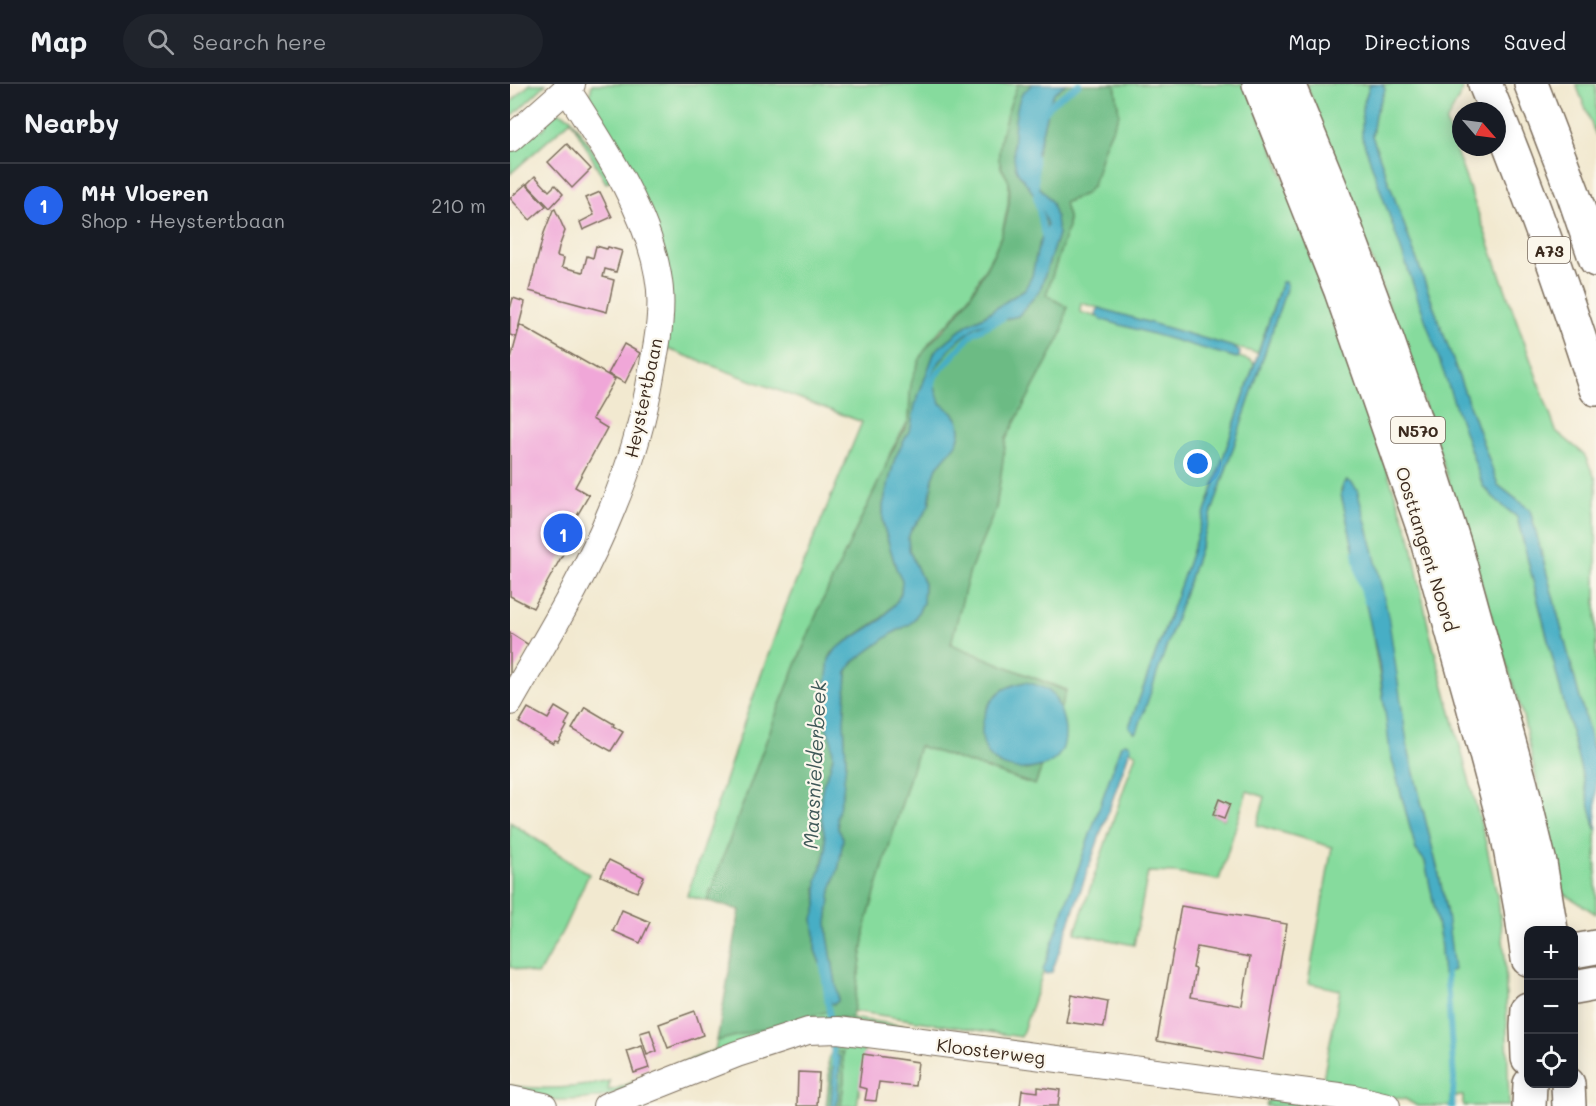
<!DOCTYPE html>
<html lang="en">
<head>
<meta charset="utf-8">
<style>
  :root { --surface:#171b24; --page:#20242c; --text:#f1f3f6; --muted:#9ea1a6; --line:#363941; --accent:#2563eb }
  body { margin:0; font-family:Mali,sans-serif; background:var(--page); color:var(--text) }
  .controls { position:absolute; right:18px; bottom:18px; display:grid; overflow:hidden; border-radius:12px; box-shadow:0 3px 15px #0003 }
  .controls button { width:54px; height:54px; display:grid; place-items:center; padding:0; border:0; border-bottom:2px solid var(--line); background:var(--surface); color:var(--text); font:30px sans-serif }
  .compass { position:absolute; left:942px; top:18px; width:54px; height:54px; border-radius:50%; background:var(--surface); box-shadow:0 3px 15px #0003; rotate:118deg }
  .you { position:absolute; left:688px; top:380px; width:21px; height:21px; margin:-15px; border:4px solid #fff; border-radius:50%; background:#1a73e8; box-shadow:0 0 0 9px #1a73e833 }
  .badge { display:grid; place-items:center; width:39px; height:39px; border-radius:50%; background:var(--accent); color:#fff; font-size:20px; font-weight:700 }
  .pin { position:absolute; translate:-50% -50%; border:3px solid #fff; box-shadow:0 2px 6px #0006 }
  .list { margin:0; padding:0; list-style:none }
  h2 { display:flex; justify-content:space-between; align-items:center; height:78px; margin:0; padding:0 24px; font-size:26px }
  h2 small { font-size:20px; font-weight:400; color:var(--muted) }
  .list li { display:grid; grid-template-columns:39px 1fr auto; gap:18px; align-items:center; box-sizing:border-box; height:84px; padding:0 24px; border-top:2px solid var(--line) }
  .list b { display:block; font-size:22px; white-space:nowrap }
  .list p { margin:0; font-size:20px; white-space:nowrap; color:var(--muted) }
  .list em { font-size:20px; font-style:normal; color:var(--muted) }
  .icon { flex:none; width:33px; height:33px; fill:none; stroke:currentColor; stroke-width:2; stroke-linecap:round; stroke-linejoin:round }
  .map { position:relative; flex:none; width:1086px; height:1022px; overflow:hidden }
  header { display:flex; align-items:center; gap:36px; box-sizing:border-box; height:84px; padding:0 30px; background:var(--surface); border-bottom:2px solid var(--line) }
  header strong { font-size:28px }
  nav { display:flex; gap:33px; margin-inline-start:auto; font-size:21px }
  .search { width:420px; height:54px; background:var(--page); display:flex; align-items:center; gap:15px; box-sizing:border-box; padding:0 21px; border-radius:33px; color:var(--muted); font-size:22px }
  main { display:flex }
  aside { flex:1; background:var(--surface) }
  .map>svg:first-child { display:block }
  .green { fill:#86db9d; stroke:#60825e; stroke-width:1.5; fill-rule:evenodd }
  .forest { fill:#6cbb84; stroke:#547251; stroke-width:1.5 }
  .water { fill:#46aec5; stroke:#406c72; stroke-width:1.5 }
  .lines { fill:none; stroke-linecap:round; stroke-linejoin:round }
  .stream { stroke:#46aec5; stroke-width:6 }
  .building { fill:#f0a7d8; fill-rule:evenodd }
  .minor-casing { stroke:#7b6d5c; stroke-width:28 }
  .major-casing { stroke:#7b6d5c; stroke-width:36 }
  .highway-casing { stroke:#7b6d5c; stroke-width:36 }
  .minor { stroke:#fff; stroke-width:26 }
  .major { stroke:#fff; stroke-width:33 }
  .highway { stroke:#fff; stroke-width:33 }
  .labels { text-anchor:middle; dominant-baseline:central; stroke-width:4.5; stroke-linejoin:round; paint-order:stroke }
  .shield { fill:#fbf7ec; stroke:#75685c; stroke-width:1.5 }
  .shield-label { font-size:16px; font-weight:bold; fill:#3b2a1e }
  .street-label { font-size:18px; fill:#3b2a1e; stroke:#fbf7ec }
  .water-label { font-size:20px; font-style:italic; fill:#3f5858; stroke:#fbf7ec }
</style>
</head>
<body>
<header>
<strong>Map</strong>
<div class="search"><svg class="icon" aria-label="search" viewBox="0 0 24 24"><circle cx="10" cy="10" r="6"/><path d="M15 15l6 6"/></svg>Search here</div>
<nav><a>Map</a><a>Directions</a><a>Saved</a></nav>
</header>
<main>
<aside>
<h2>Nearby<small></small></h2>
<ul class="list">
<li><span class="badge">1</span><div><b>MH Vloeren</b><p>Shop · Heystertbaan</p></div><em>210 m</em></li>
</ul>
</aside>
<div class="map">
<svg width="1086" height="1022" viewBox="0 0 1086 1022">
  <rect width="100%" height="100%" fill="#fbf7ec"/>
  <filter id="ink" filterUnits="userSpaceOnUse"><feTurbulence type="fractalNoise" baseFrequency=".0167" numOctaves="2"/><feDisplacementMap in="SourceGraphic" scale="12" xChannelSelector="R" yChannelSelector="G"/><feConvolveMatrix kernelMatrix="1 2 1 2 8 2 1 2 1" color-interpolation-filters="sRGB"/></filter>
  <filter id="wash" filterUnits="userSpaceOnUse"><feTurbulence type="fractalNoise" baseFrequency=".008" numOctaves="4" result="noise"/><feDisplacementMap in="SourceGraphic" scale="24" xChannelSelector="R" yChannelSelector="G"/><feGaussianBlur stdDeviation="1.35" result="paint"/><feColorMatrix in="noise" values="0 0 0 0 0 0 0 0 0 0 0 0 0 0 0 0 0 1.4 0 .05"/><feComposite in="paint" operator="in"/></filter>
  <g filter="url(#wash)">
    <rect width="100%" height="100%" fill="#f2e9d0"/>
    <g class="green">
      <path d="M20,0H36L0,34V19Z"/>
      <path d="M82,0H508L497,30L489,69L491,84L499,97L498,121L492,149L484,168L460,211L440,238L431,245L420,258L409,277L400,307L399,335L380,369L375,384L310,522L267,628L197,817L177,812L236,633L275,524L352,338L155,264L156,222L81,26L79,15Z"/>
      <path d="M605,0H736L769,80L900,452L919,546L976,759L988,816L995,871L999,1022H953V1012L940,1013V1022H907L895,1015L880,1013L757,999L766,989L783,992L787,997L812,1000L830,906L798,899L822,763L747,741L755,713L737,707L709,796L665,789L638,788L624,861L565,849L626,669L620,667L621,663L617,659L611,661L511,953L343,927L357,836L409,662L525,701L532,682L537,681L554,639L550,626L556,606L440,561L460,486L486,424L496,355L552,249L536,211L558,143V133L553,119L575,110L583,101L594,63L609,30ZM774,198L777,199V202L679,497L619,643L671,500L744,281L742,277L729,273L726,274L570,228L571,219L723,263L748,269L771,200ZM837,397L842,399L847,406L898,665L929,791L937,831L933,889L930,854L922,811L915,777L906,766L886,690L860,535L831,410V406ZM709,716L720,720L714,735L703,731Z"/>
      <path d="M796,0H860L852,25L973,402L989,419L1007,433L1086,746V830L1050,807L1013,632L906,295Z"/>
      <path d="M873,0H950L953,6L936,39L1046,347L1074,370L1086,396V675L1020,426L988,401L862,52L865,30L875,6Z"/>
      <path d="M1066,0H1086V52Z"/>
      <path d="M49,28L60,33L103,96L96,99L61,36L0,90V64L25,40L32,46L36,42L30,36Z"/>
      <path d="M0,738L79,790L53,846L28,891L0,883Z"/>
      <path d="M320,926L321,933L342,934L518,960L344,938L97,1012C64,1018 33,1016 0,1013V1002C33,1006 68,1004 100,997L98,1006L106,1005L205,966L207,957Z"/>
      <path d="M323,963L354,966V975L347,1022H331L334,996L333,968L322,967Z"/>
      <path d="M768,1012L834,1022H756L757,1018Z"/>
    </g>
    <g class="forest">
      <path d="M508,0H522L519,5L513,9L507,26L503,63L537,142L532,152L527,168L522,192L515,205L474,232L458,240L425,267L405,321L401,343L385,374L373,421V437L375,447L386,484L392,496L391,509L387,517L371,535L333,560L322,569L319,575L314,618L316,642L322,659L323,672L320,684L313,701L311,713L310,726L315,754L316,765L306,804L307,822L303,835L305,851V866L315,892L318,911L322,920H324L328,917V912L318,852L317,839L321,806L329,782L333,754L328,745L327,733L336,677L334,638L337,589L343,578L383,549L400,540L405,534L413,519L414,500L399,466L398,454L401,446L414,430L420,418L423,394L427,383L435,373L443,365L449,354L450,348L449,338L444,330L430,319L422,293L425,284L444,260L467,242L508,232L530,206L548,150L535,109L529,103L523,85L539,20L544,9L556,0H605L609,30L594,63L583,101L575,110L554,119L558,133V143L536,211L557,223L552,249L496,355L486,424L460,486L441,560L556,607L550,626L544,611L494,605L488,610L478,622L489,680L516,686L532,682L525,701L409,662L357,836L342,934L320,933V927L207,957L230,826L197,817L267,628L310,522L375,384C380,365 394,352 399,335C401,326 399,317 400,308C401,295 407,281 413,269C421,257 430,249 440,239C458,220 484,173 492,149C497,134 501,115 499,99C498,92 490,85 489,75C487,57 501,16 508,0Z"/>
      <path d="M322,967L333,968L334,996L331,1022H327L329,972L324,973L321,1022H316L319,995L318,975Z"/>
    </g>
    <g class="water">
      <path d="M522,0H556L544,9L539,20L523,85L529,103L535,109L542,119L546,133L548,150L530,206L508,232L467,242L444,260L425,284L422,293L430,319L444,330L449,338L450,348L447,360L427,383L423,394L419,421L414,430L401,446L398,454L399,466L414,500L413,519L405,534L400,540L383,549L343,578L337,588L334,638L336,677L333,707L327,733L328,745L333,754L329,782L321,806L317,839L318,852L328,912V917L324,920L321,919L318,911L315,892L305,866V851L303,835L307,822V796L314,775L316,765L315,754L310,726L311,713L313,701L320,684L323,672L322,659L316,642L314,618L319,575L327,564L371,536L387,517L391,509L392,496L386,484L375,447L373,437V421L385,374L401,343L405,321L425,267L458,240L474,232L515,205L522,192L527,168L532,152L537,141C533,128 527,115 519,103C515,97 508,91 506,84C501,69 504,23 512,10C515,6 519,4 522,0Z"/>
      <path d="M860,0H873L875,6L865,30L862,52L988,401L1020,426L1086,675V746L1007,433L989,419L973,402L852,53V25Z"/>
      <path d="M772,198H776L777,202L679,497L627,648H624L619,643L671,500Z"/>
      <path d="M589,224L723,263L730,268L729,273L727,274L593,236L586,231V228Z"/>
      <path d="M837,397L842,399L847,406L863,465L878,531L898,665L929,791L937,831L944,886L933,890L930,854L922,811L915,777L906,766L880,668L869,579L831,410L833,401Z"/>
      <path d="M515,598C523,600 534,602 540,608C546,613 548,621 551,628C559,652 557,676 529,683C521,685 515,686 507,685C495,683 486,680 479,671C465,651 473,619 493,606C500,601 507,600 515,598Z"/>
      <path d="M614,659L619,660L621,663L542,888L537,890L534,889L533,886L611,661Z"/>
      <path d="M327,971L330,974L327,1022H321L324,973Z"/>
    </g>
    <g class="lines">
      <g class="stream">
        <path d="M535,28L543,18L569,0"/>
        <path d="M525,73L526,102"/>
        <path d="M526,112L535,155"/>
        <path d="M421,305L425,292L463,249L493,234"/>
        <path d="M845,469L849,493L857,518"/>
        <path d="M313,881L320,935"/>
        <path d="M936,882L944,996L942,1022"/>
        <path d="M322,956L325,980"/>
      </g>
    </g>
    <g id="blocks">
      <g class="building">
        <path d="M57,60L81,85L62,104L38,78Z"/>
        <path d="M25,92L39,107L45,101L53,110L40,124L17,100Z"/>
        <path d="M16,100L36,122L20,136L0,114Z"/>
        <path d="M90,108L102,133L73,146L70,138L84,131L76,114Z"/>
        <path d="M45,125L55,147L49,163L47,172L54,174L52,183L73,188L77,172L83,174L86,162L97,165L98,163L112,167L106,188L95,185L93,193L104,196L97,228L19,207L34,149L43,126Z"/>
        <path d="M3,214L15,218L6,253L0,251V225Z"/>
        <path d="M10,241L105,295L82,335L97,344L65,403L79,411L64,437L67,439L51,467L54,468L23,524L0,512V278Z"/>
        <path d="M114,260L130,269L115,299L98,290Z"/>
        <path d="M0,549L19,561L0,593Z"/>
        <path d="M45,623L60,632L55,641L57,642L48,658L45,657L43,660L9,639L18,624L38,635Z"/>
        <path d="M75,623L104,640L103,642L113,648L101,667L62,645Z"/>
        <path d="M709,715L720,720L714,735L703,731Z"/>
        <path d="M99,776L134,793L127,808L91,792Z"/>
        <path d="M671,822L777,840L753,976L647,957ZM687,863L740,873L732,922L681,913L686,885L683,884Z"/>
        <path d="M112,826L140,838L130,859L103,847Z"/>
        <path d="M561,911L598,918L594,943L556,938Z"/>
        <path d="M185,927L193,951L158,964L149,940Z"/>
        <path d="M140,946L147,967L137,971L130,949Z"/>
        <path d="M132,962L139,984L124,989L117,967Z"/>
        <path d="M353,970L408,978L405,1002L369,998L366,1017L355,1016L357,1005L349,1003Z"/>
        <path d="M288,988L309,989L307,1022H287Z"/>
        <path d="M528,1003L550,1006L548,1022H510L512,1006L528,1008Z"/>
      </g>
    </g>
  </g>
  <g filter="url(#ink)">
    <use href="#blocks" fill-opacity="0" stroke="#7b6d5c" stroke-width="1.5"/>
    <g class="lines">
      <defs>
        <g id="minor">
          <path d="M0,55L62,0"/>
          <path d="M0,618C36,555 75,493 102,425C121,380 134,334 142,286C148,255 154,222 148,191C137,126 92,60 57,5"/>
          <path d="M0,1015L34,1022"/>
          <path d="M96,1022L227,970L298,947L328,946L844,1014L877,1022"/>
        </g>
        <g id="major">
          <path d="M749,0L831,207L914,446L960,610L998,753L1011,825L1018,875"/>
          <path d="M778,0L820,102L878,258L901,324L945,462L1011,701L1030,779L1041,846"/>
          <path d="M1064,867L1086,863"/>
          <path d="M1064,903L1086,899"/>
        </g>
        <g id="highway">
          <path d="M975,0L986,27"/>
          <path d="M1021,0L1063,109L1086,176"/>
          <path d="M987,29C1024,120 1056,212 1086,305"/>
          <path d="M1018,925L1017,943L1018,974"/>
          <path d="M1058,1000L1059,1022"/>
          <path d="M1019,1022L1020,1000"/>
        </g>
      </defs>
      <use href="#minor" class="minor-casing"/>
      <use href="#major" class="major-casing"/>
      <use href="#highway" class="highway-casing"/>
      <use href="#minor" class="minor"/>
      <use href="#major" class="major"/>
      <use href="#highway" class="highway"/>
    </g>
  </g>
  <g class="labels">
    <g class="shield">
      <rect x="1018" y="153" width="42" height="26" rx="4.5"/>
      <rect x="881" y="333" width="54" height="26" rx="4.5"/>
    </g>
    <g class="shield-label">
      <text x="1039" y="166">A73</text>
      <text x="908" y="346">N570</text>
    </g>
    <g class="street-label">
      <text transform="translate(133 314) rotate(-78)">Heystertbaan</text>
      <text transform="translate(917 465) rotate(73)">Oosttangent Noord</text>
      <text transform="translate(481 967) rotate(7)">Kloosterweg</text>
    </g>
    <g class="water-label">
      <text transform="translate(304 681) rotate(-87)">Maasnielderbeek</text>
    </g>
  </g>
</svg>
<div class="controls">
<button>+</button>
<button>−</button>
<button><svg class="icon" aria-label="locate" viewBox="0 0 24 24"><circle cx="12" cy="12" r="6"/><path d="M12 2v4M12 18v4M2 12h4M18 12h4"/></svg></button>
</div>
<svg class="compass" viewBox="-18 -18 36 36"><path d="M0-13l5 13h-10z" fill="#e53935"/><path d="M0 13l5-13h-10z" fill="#9ea1a6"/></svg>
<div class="you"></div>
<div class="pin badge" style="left:53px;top:449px">1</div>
</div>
</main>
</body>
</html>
